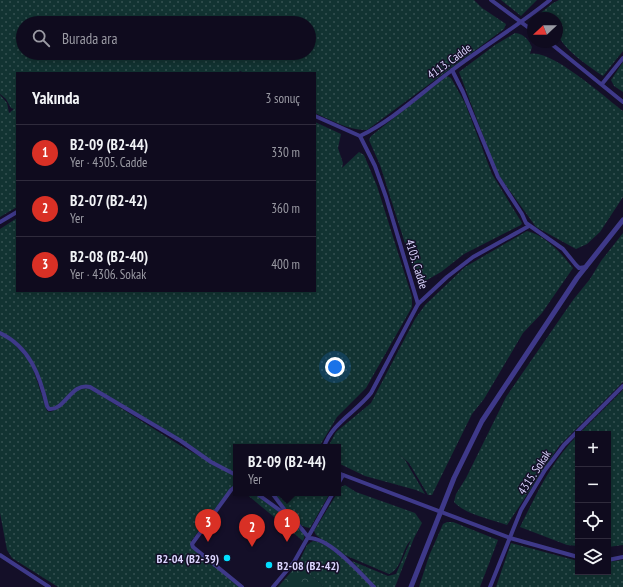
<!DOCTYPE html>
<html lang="tr">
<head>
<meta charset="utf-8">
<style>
  :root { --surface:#0f0b1e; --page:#181427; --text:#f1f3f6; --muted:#9b9ba4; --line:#2f2b3c; --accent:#d93025 }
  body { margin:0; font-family:"PT Sans Narrow",sans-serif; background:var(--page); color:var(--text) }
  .controls { position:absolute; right:12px; bottom:12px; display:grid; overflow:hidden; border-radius:0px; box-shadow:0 2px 6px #0003 }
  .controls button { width:36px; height:36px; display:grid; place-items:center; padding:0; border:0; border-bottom:1px solid var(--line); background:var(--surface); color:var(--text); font:20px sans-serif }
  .compass { position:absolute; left:527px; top:12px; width:36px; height:36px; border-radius:50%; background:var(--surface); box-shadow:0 2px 6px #0003; rotate:248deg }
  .you { position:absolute; left:335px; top:367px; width:14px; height:14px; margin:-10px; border:3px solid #fff; border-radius:50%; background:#1a73e8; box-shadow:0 0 0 6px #1a73e833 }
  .badge { display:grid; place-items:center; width:26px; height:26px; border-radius:50%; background:var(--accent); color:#fff; font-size:13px; font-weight:700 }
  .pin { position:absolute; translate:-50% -33px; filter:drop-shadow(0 1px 2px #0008) }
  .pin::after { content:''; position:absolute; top:21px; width:14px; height:12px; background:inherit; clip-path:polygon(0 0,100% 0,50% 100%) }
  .popup { position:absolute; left:233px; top:444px; width:108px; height:52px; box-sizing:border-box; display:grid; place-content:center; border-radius:0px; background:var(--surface); filter:drop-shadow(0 1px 3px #0005); font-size:13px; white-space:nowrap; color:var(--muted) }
  .popup b { font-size:15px; color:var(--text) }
  .popup::after { content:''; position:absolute; left:50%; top:100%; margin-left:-8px; border:8px solid transparent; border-top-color:var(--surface) }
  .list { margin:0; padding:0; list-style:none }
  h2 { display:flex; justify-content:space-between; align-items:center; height:52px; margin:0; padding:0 16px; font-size:17px }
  h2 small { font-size:13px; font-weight:400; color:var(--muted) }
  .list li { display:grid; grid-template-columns:26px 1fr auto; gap:12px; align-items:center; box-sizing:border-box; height:56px; padding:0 16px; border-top:1px solid var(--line) }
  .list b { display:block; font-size:15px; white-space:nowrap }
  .list p { margin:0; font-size:13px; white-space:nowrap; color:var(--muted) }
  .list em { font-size:13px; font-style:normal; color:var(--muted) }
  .icon { flex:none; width:22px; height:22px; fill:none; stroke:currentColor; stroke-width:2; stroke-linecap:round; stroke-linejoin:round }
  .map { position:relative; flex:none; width:623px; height:587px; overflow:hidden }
  .search { position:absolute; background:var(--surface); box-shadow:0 2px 6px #0003; left:16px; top:16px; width:300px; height:44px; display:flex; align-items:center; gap:10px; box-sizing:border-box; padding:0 14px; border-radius:22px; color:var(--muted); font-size:15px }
  .panel { position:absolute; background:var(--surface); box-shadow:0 2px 6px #0003; left:16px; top:72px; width:300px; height:220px; border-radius:0px }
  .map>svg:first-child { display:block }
  .grass { fill:url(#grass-dots); fill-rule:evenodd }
  .forest { fill:url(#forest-crowns) }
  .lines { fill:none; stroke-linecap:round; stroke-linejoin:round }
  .minor { stroke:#3e3989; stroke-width:4 }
  .tertiary { stroke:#3e3989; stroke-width:5 }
  .poi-dot { fill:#02deff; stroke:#140f28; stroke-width:1.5 }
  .labels { text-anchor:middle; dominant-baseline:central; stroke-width:3; stroke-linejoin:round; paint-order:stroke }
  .street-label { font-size:12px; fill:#dcd6ff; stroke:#140f28 }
  .poi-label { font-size:12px; font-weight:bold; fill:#dcd6ff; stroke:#140f28; text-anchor:end }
</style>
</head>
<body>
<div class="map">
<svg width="623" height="587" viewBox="0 0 623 587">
  <defs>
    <pattern id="grass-dots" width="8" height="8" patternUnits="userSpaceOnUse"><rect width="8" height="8" fill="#123332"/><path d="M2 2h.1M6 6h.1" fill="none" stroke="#345051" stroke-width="1.8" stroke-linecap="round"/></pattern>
    <pattern id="forest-crowns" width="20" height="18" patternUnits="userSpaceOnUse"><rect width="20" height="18" fill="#123332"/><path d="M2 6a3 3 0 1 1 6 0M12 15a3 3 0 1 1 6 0" fill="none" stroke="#345051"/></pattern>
  </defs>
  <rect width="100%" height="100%" fill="#140f28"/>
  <g class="grass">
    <path d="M0,0H474L482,8L506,24L504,29L367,130C350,131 331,120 315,113V73H245L240,71L238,73H17V207L0,217V95L7,103L9,113L14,109L11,108L6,99L0,94ZM23,23H309V53H23Z"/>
    <path d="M501,0H537L521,16Z"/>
    <path d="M559,0H623V51L603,76C590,67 560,48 557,31C556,27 557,22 557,18H534L553,3Z"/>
    <path d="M515,33C524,34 528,39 532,47L530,54C550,48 606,98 623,111V197L600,232L587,244L576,249L536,227L502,180L497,172L459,72L495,45Z"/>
    <path d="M623,62V92L614,86L611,80Z"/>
    <path d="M447,76L451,78L465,103L492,174L522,223L521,225L464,254L441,272L420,284L417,281L380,165L369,140L371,136Z"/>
    <path d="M315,122L341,134L338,148L343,163L342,168L359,152L364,155L377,186L412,297V307L366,388L337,417L319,447H236V474L218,465L103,394L83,385L56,406L52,408L49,407C39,375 34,346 0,332V229L17,218V291H315Z"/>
    <path d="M527,231C545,235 562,254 573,268L542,313L523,333L484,399L472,414L432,495H428L409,463L396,452L405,460L425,494L416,490L365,476L338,463V447H328L336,432L371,403L415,319L425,305L465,267Z"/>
    <path d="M623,233V382L559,446L507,525C491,519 466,515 454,502L456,494L466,478L506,397L573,300L590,279L601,261Z"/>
    <path d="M0,335L9,338L31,363L47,411L50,412L53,411L78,390L89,388L181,446L236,476V482L233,486L191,541V546L239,587H58L12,558L7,550L0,513Z"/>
    <path d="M623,390V545L608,547V434H579Z"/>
    <path d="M578,435V546L567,545L520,527C536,495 552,460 578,435Z"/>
    <path d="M345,485L356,492L415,513L422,523L414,538L395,587H375L352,561L388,576L396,574L411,540C401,550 403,568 389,574L340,553L316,535L314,531L341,487Z"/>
    <path d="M245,493H254L293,521L305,535L303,541Z"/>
    <path d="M274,493H330L310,528C293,526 284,504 274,493Z"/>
    <path d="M447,522H453L498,540L480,587H419L429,556L443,524Z"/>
    <path d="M313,541C332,543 359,573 372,587H324L298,564L307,545Z"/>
    <path d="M511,543L578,561V572H608V562L623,560V587H496Z"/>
  </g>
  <path class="forest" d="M298,564L324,587H278Z"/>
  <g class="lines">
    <g class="minor">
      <path d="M491,0L533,31"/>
      <path d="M549,42L623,102"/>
      <path d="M452,70L463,92L498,177L522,214L526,223L563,249L576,265L579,268L586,267"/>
      <path d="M602,84L623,58"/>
      <path d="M315,116L360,136L375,166L386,197L418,304L371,393C355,413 332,423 324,447"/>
      <path d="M360,136C393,120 421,93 451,71C484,46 518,26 550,0"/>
      <path d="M0,222L17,212"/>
      <path d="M418,304L447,277L473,257L529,226"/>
      <path d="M0,333C30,347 40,376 47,406L49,409C65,411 71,382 90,387L181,441L211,462L236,475"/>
      <path d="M338,473L510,538L578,557"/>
      <path d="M338,484L343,475"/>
      <path d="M236,486L231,490L192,544L193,547L242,587"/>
      <path d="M256,493L296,522L309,538C330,538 360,573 374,587"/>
      <path d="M272,493L290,517"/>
      <path d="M0,555L49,587"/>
      <path d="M608,560L623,557"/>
      <path d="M273,587L294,562L333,493"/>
      <path d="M490,587L521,510L545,470L564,445L623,386"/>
    </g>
    <path class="tertiary" d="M411,587L454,478L482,421L577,278L623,220"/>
  </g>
  <g class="poi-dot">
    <circle cx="227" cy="558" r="4"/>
    <circle cx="269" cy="565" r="4"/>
  </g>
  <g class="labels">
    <g class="street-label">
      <text transform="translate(449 61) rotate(-36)">4113. Cadde</text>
      <text transform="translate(417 264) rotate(73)">4105. Cadde</text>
      <text transform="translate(534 472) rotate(-57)">4315. Sokak</text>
    </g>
    <g class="poi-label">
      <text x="219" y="558">B2-04 (B2-39)</text>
      <text x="277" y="565" text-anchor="start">B2-08 (B2-42)</text>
    </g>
  </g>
</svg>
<div class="controls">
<button>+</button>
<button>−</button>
<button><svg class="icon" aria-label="locate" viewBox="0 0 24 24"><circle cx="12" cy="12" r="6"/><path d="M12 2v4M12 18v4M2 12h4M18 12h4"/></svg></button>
<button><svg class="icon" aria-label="layers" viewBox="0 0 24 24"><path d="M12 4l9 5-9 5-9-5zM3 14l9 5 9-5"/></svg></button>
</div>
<svg class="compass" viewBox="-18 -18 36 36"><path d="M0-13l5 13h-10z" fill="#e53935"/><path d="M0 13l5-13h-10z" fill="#9b9ba4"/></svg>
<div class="you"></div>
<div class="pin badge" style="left:287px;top:542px">1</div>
<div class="popup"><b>B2-09 (B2-44)</b>Yer</div>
<div class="pin badge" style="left:252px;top:547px">2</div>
<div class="pin badge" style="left:208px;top:542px">3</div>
<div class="search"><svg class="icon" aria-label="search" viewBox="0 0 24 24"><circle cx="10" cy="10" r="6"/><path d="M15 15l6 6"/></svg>Burada ara</div>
<section class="panel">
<h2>Yakında<small>3 sonuç</small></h2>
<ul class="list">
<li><span class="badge">1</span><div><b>B2-09 (B2-44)</b><p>Yer · 4305. Cadde</p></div><em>330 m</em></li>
<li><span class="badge">2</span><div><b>B2-07 (B2-42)</b><p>Yer</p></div><em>360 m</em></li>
<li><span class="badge">3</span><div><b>B2-08 (B2-40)</b><p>Yer · 4306. Sokak</p></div><em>400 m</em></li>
</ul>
</section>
</div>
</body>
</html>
